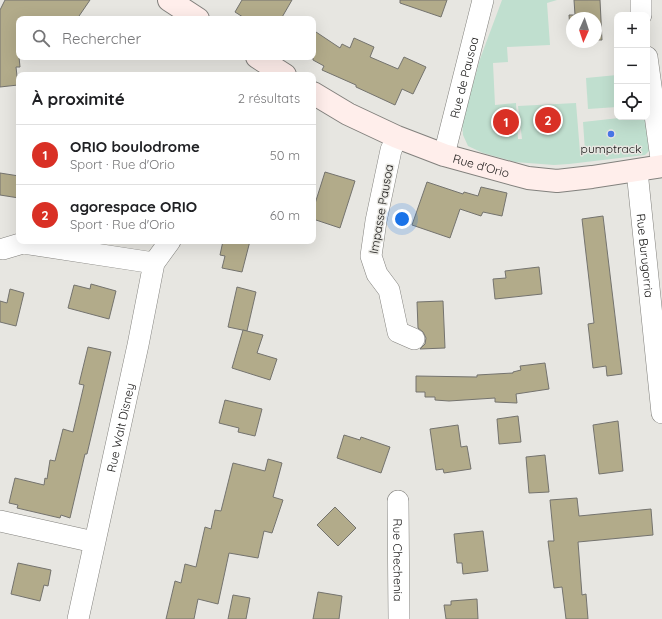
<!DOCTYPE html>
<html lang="fr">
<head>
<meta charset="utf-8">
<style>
  :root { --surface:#fff; --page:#f6f6f6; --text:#202124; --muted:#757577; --line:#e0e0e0; --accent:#d93025 }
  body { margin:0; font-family:Quicksand,sans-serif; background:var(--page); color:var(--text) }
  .controls { position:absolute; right:12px; top:12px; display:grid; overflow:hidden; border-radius:8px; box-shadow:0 4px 16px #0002 }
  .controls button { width:36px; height:36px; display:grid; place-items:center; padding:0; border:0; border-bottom:1px solid var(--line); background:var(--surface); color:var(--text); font:20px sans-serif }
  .compass { position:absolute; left:566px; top:12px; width:36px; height:36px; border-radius:50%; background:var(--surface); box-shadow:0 4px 16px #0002; rotate:183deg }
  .you { position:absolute; left:402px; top:219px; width:14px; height:14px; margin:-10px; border:3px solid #fff; border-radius:50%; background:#1a73e8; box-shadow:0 0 0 6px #1a73e833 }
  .badge { display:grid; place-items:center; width:26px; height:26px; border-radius:50%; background:var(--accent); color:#fff; font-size:13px; font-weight:700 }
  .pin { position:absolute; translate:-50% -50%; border:2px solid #fff; box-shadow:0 1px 4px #0006 }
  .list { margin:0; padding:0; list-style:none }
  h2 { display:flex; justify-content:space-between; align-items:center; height:52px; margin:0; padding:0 16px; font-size:17px }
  h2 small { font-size:13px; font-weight:400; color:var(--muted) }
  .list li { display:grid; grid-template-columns:26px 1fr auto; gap:12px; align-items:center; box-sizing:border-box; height:60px; padding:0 16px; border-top:1px solid var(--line) }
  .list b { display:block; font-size:15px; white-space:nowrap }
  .list p { margin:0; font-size:13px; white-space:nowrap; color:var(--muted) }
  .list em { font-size:13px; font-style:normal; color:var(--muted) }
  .icon { flex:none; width:22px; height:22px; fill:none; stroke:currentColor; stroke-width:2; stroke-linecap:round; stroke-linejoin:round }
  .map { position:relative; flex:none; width:662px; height:619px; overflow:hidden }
  .search { position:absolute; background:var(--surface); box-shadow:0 4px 16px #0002; left:16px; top:16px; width:300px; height:44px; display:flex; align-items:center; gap:10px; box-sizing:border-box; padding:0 14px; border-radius:8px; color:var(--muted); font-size:15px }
  .panel { position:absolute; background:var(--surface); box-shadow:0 4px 16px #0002; left:16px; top:72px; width:300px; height:172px; border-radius:8px }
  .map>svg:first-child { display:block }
  .green { fill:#c0dfcf }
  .building { fill:#b2ab8a; stroke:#74736e }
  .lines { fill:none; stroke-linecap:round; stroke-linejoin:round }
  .street-casing { stroke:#82817d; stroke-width:22 }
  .secondary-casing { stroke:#82817d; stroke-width:24 }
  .street { stroke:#fff; stroke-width:21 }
  .secondary { stroke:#ffeeeb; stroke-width:22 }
  .poi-dot { fill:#4874e6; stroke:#e7e6e1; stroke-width:1.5 }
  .labels { text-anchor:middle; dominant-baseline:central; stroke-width:3; stroke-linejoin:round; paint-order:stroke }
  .street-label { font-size:12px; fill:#161514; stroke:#e7e6e1 }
  .poi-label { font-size:12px; fill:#161514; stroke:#e7e6e1 }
</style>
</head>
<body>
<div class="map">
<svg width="662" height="619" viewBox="0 0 662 619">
  <rect width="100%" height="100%" fill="#e7e6e1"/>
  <g class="green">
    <path d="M502,0H557L547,3L550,45L507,47L508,62L493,63L495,105L516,103L518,139H522L518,106L576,103L580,152L585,151L583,122L628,117H645L649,151L645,155L569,164L554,165L515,162L483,153L468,146L463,135L462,123L480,59Z"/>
    <path d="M617,75V107L588,109L586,78Z"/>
  </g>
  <g class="building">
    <path d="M5,0H90L77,19H19V57L20,67H16L18,85L0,87V10Z"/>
    <path d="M242,0H292L281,19H246L235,12Z"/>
    <path d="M400,0H447L441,17L400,3Z"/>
    <path d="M574,0H600L602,40H596V18H572V42H571L569,15H575Z"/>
    <path d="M313,30L340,48L342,44L350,48L354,38L374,47L370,57L398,69L404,57L426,67L413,94L402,89L395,105L356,87V85L322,70L324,66L313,60Z"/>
    <path d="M325,172L355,181L340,228L313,219V210Z"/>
    <path d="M0,173L19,176V198L0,195Z"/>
    <path d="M427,182L463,194L464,192L478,196L481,187L507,193L502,216L483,212L481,216L460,209L450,238L412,225Z"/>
    <path d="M603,216L622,374L607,376L606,366L593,368L588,324L594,323L582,219Z"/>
    <path d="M223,241H250L242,272L222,268L225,256L220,255Z"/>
    <path d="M539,267L542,294L495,299L493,279L506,278L505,271Z"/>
    <path d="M91,284L116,291L109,319L68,308L74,285L90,289Z"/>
    <path d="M237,287L256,292L247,331L228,327Z"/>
    <path d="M10,289L24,293L16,326L0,322V301L7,303Z"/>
    <path d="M443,301L445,348L420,349L425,344L426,338L423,332L418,328L417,302Z"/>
    <path d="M243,330L263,335L257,353L277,359L270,380L232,368Z"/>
    <path d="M88,347L111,352L87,454H85L70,518L61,515L60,518L17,508L18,505L9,503L15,478L44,485L45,478L47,479L50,460L55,461L63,429L73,432L84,385L79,384Z"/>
    <path d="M545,363L549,389L516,394L517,403L495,402V398L449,401L435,400V397H425V392H416V376L477,377V375L513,373V372L521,370L520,366Z"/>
    <path d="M225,400L262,409L255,436L238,432L239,428L219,423Z"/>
    <path d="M518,416L521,442L499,444L497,419Z"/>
    <path d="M618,421L623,471L599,474L593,425Z"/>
    <path d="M458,425L461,447L467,446L471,469L444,473L443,469L436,470L430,429Z"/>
    <path d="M344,435L360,440L361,437L390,447L381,473L337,458Z"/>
    <path d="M545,455L549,492L529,493L526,457Z"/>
    <path d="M268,459L282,463L273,497L283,500L272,533L264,531L258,558L229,553L218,604L198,599L194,619H166L175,581L181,583L185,564L196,567L205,527L211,529L215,510L221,511L233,463L265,471Z"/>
    <path d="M577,498L579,516L651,509L653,535L578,542L582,595L586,594L588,619H566L562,587L554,588L548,541H554L550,500Z"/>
    <path d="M335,507L356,528L338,546L317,525Z"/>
    <path d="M483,531L488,571L463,574L462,563H457L454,534Z"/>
    <path d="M18,563L51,570L48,586L44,585L40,601L11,594Z"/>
    <path d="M318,592L342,596L339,619H313Z"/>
    <path d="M233,595L250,598L246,619H228Z"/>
    <path d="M477,599L478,619H446L444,605H451V601Z"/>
  </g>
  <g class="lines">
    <defs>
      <g id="street">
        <path d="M641,15V0"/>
        <path d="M647,57L662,166"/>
        <path d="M397,137L391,150L376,221L371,256L377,274L389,290L398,332L414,339"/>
        <path id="s1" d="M444,155L483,0"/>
        <path id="s2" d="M637,171L662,413"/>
        <path d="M3,249L23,243L154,263"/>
        <path id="s3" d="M398,501L399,619"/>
        <path d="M0,521L94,542"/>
        <path id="s4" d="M78,619L138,345L154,263L170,241"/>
      </g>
      <g id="secondary">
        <path d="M169,0L198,19"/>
        <path d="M257,57L285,75"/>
        <path id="s5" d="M313,93L348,114L397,137L444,155L528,178L557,181L592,177L662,166"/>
      </g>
    </defs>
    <use href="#street" class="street-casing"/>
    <use href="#secondary" class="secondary-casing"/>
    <use href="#street" class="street"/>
    <use href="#secondary" class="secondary"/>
  </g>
  <circle class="poi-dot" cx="611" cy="134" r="4"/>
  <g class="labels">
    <g class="street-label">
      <text stroke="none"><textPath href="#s1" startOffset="80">Rue de Pausoa</textPath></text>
      <text stroke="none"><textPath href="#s5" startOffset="184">Rue d'Orio</textPath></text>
      <text transform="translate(381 209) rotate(-80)">Impasse Pausoa</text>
      <text stroke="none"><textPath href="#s2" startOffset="85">Rue Burugorria</textPath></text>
      <text stroke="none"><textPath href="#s4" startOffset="196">Rue Walt Disney</textPath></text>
      <text stroke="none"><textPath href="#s3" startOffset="59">Rue Chechenia</textPath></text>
    </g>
    <g class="poi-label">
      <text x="611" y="148">pumptrack</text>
    </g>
  </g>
</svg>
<div class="controls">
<button>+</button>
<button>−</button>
<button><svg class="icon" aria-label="locate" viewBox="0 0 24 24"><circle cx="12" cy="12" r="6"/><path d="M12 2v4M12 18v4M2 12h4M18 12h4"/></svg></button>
</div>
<svg class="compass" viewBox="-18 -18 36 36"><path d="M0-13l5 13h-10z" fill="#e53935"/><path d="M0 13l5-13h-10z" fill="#757577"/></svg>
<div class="you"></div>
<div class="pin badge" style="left:506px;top:122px">1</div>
<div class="pin badge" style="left:548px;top:120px">2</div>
<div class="search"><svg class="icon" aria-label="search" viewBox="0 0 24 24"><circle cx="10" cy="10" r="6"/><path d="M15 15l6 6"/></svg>Rechercher</div>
<section class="panel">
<h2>À proximité<small>2 résultats</small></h2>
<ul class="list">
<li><span class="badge">1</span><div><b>ORIO boulodrome</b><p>Sport · Rue d'Orio</p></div><em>50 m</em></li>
<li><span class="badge">2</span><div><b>agorespace ORIO</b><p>Sport · Rue d'Orio</p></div><em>60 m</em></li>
</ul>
</section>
</div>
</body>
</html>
